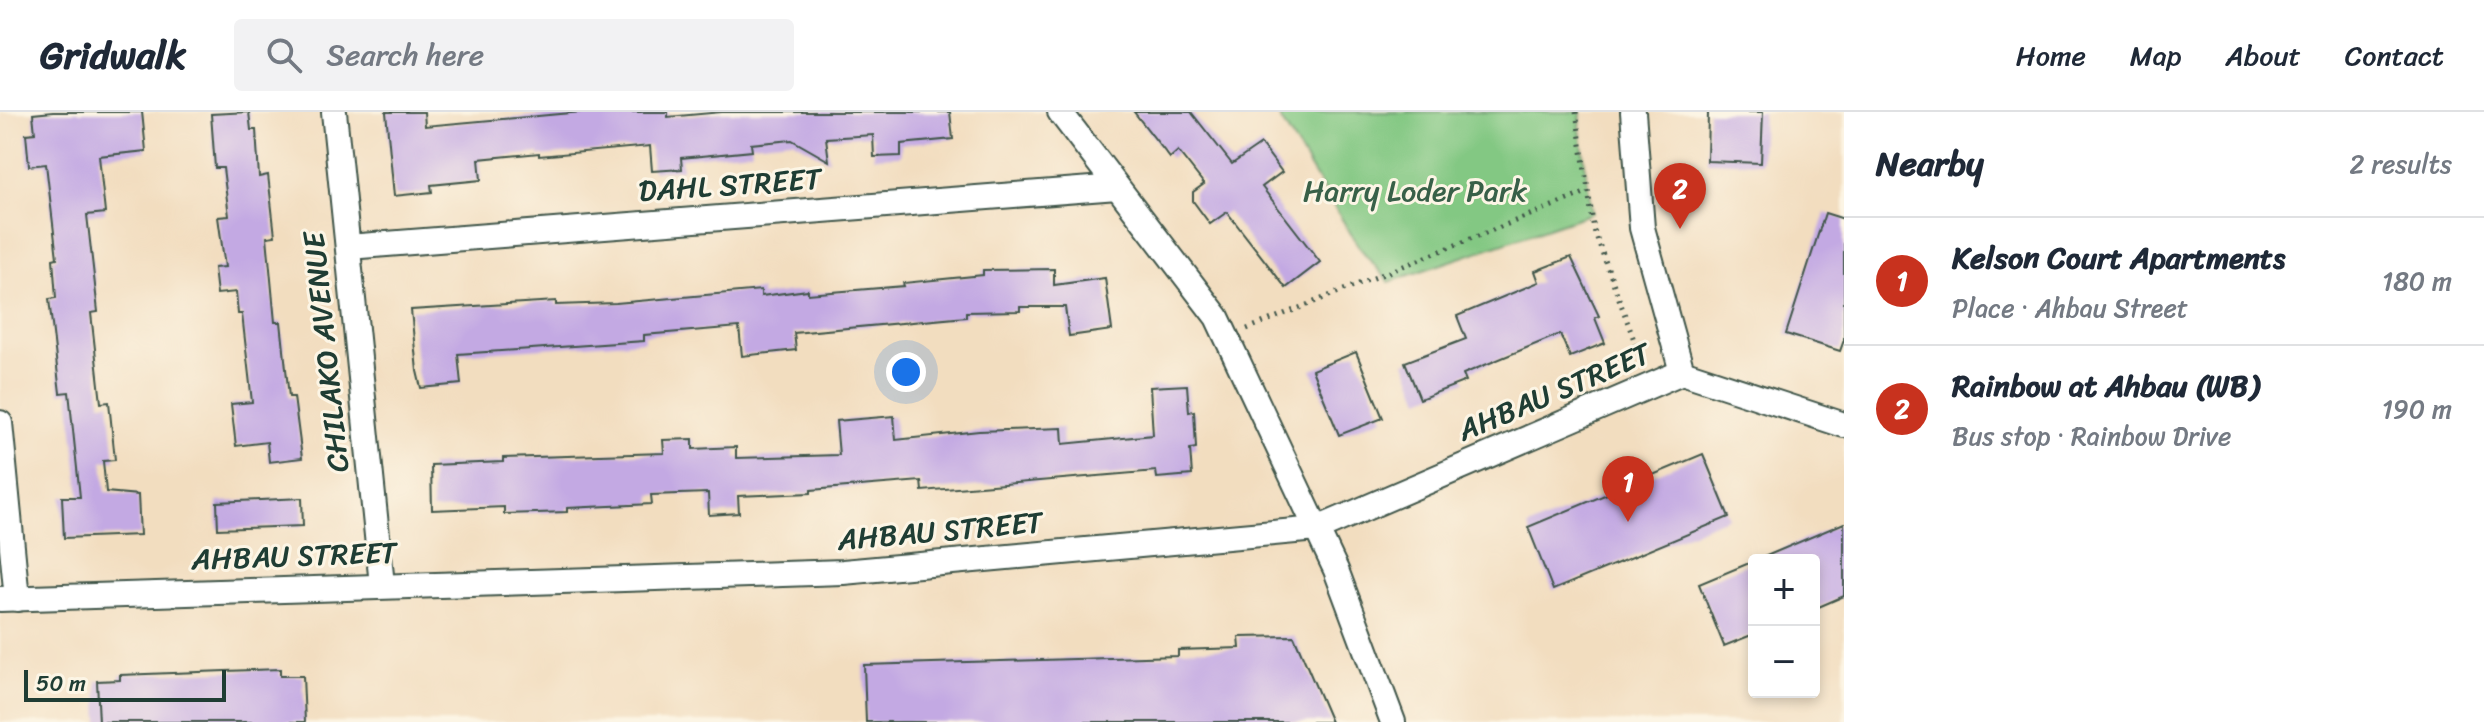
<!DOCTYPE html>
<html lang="en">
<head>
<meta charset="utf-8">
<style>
  :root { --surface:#fff; --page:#f2f2f3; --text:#1f2937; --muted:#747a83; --line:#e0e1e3; --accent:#c8321e }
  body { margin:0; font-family:Sriracha,sans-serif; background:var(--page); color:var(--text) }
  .controls { position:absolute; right:24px; bottom:24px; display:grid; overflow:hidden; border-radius:8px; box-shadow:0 4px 12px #0003 }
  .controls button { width:72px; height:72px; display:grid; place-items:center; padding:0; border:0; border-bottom:2px solid var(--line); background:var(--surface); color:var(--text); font:40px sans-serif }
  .scale { position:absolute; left:24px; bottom:20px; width:202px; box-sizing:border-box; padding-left:8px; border:4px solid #1f3d34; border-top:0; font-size:22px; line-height:28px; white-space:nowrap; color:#1f3d34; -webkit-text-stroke:6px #fcf5e5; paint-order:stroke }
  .you { position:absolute; left:906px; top:260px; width:28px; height:28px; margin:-20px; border:6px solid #fff; border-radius:50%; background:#1a73e8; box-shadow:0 0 0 12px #1a73e833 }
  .badge { display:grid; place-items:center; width:52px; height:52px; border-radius:50%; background:var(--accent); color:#fff; font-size:26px; font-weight:700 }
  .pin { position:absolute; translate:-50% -66px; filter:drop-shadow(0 2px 4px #0008) }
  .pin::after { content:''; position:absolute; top:42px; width:28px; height:24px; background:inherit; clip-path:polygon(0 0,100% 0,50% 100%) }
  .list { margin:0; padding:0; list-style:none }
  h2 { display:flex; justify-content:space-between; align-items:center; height:104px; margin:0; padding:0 32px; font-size:34px }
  h2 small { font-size:26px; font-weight:400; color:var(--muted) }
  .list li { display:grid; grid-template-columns:52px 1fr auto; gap:24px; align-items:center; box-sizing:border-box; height:128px; padding:0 32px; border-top:2px solid var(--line) }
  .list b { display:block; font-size:30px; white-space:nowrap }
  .list p { margin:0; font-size:26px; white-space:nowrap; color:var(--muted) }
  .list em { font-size:26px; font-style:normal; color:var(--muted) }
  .icon { flex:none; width:44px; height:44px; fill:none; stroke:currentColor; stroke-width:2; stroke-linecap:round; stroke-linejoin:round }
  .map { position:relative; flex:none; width:1844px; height:610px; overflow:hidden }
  header { display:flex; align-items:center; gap:48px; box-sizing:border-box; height:112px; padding:0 40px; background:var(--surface); border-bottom:2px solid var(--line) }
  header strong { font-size:38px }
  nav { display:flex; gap:44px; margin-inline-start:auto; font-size:28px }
  .search { width:560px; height:72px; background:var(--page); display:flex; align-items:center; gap:20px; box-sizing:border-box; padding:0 28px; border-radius:8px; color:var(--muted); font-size:30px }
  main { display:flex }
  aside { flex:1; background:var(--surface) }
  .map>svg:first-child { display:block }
  .green { fill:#83c883; stroke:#51825c; stroke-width:2 }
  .building { fill:#c3a9e3 }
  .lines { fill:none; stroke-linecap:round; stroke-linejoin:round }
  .street-casing { stroke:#3f5549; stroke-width:28 }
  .path { stroke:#3f5549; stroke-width:5; stroke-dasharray:2 6; stroke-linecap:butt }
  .street { stroke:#fff; stroke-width:24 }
  .labels { text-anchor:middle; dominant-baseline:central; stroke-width:6; stroke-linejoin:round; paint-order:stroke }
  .street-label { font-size:30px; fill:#1f3d34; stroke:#fcf5e5 }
  .park-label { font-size:30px; fill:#386048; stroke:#fcf5e5 }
</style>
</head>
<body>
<header>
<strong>Gridwalk</strong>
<div class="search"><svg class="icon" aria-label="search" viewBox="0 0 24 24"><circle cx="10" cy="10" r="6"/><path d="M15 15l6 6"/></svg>Search here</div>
<nav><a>Home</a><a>Map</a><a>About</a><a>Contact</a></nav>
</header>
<main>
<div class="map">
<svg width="1844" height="610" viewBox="0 0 1844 610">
  <rect width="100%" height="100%" fill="#fcf5e5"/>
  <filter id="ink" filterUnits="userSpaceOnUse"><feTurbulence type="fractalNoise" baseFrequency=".0125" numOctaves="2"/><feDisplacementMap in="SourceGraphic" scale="16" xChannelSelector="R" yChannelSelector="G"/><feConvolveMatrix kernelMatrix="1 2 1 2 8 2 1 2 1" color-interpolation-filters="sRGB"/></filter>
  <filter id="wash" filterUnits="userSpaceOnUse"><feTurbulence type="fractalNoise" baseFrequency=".006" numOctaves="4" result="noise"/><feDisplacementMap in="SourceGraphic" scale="32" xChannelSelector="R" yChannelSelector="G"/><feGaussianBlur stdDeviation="1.8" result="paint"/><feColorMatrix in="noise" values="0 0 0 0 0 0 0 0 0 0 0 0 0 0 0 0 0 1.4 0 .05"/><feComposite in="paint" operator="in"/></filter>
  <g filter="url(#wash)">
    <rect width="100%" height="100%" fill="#f2ddbf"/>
    <path class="green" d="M1276,0H1581L1580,17L1592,101L1389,170L1359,135Z"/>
    <g id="blocks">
      <g class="building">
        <path d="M53,0H142L146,39L99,44L105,101L87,103L98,200L91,201L101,291L109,290L115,348L103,349L106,380L138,383L140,423L64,426L62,385H80L69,280L60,281L49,187L56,186L53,147L57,146L46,52L29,54L26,22L35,21L33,2Z"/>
        <path d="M249,0L251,18H256L259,65L268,63L275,124L267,125L275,210H281L289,285H294L302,346L269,350L267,330L236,334L231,292L252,290L242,202H238L236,180L217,182L214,156L225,155L218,105L229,104L223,56H215L211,2Z"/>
        <path d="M386,0H424L425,14L582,0H668V5L722,0H950L953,27L901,32V44L874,45L873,23L826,26L829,49L792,28L751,32L752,39L681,46L682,57L652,59L650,34L539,44V41L479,47L481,68L431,73L432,80L394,84Z"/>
        <path d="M1134,0H1191L1232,52L1261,32L1282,60L1262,75L1320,150L1286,176L1227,100L1210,112L1193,89V80L1204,72L1178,39L1170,46Z"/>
        <path d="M1708,0H1763L1761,51L1707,49Z"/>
        <path d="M1825,101L1844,107V228L1840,239L1786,222Z"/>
        <path d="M1571,145L1599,204L1595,206L1605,231L1570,245L1560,222L1463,262L1466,269L1420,287L1405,250L1466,227L1457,204L1539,170L1535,159Z"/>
        <path d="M1054,157V173L1105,166L1112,218L1069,224L1065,195H1020V199L966,200V205L794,221L796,238L742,244L739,215L644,223V229L458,242L461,272L421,276L417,259L411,198L556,189V193L616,191L761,178V184L808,178V182L904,174L903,171L983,163V158Z"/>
        <path d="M1356,240L1383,306L1339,323L1312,258Z"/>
        <path d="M1187,273L1189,300L1194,299L1196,336L1190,337L1192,363L1157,366L1156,359L922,379L921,369L811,378V381L738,384L739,401L709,403L708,381L651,383L652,392L567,396V400L504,402V395L432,398L431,353L503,350V346L664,341L663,328L693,327V337L736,335V346L839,343L836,309L894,304L896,328L979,319L1062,316L1063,332L1153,323L1150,275Z"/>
        <path d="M1703,342L1729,405L1553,478L1528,415Z"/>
        <path d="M302,386L303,414L218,417L217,390Z"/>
        <path d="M1844,411V484L1814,497V448H1757Z"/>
        <path d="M1754,449V522L1724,534L1699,472Z"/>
        <path d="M1294,524L1331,610H866L864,553L1178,544V538L1240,536L1239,525Z"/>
        <path d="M280,557V564H303L305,610H99L97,569L120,568V563Z"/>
      </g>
    </g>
  </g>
  <g filter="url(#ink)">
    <use href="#blocks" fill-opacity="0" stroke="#3f5549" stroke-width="2"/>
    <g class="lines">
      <defs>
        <g id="street">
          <path d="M334,0L382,473"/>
          <path d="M1060,0L1217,205L1336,458L1393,610"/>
          <path d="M1633,0L1642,116L1682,260"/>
          <path d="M348,135L1117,75"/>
          <path d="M0,311L17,487"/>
          <path d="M0,487L843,460L1317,417L1682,260L1844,313"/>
        </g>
      </defs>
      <use href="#street" class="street-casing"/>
      <g class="path">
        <path d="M1576,0L1594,118L1642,250"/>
        <path d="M1247,217L1587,80"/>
      </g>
      <use href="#street" class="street"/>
    </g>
  </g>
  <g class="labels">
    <g class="street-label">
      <text transform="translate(730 73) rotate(-4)">DAHL STREET</text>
      <text transform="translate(326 240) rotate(-96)">CHILAKO AVENUE</text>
      <text transform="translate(1554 280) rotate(-23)">AHBAU STREET</text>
      <text transform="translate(940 419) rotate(-5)">AHBAU STREET</text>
      <text transform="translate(294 444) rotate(-2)">AHBAU STREET</text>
    </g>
    <g class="park-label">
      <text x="1415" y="79">Harry Loder Park</text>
    </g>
  </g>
</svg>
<div class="controls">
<button>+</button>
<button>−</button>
</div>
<div class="scale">50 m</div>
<div class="you"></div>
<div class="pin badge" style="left:1628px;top:410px">1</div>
<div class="pin badge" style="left:1680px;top:117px">2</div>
</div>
<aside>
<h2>Nearby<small>2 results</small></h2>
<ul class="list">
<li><span class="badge">1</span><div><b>Kelson Court Apartments</b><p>Place · Ahbau Street</p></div><em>180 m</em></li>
<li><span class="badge">2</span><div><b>Rainbow at Ahbau (WB)</b><p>Bus stop · Rainbow Drive</p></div><em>190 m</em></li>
</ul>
</aside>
</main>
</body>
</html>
